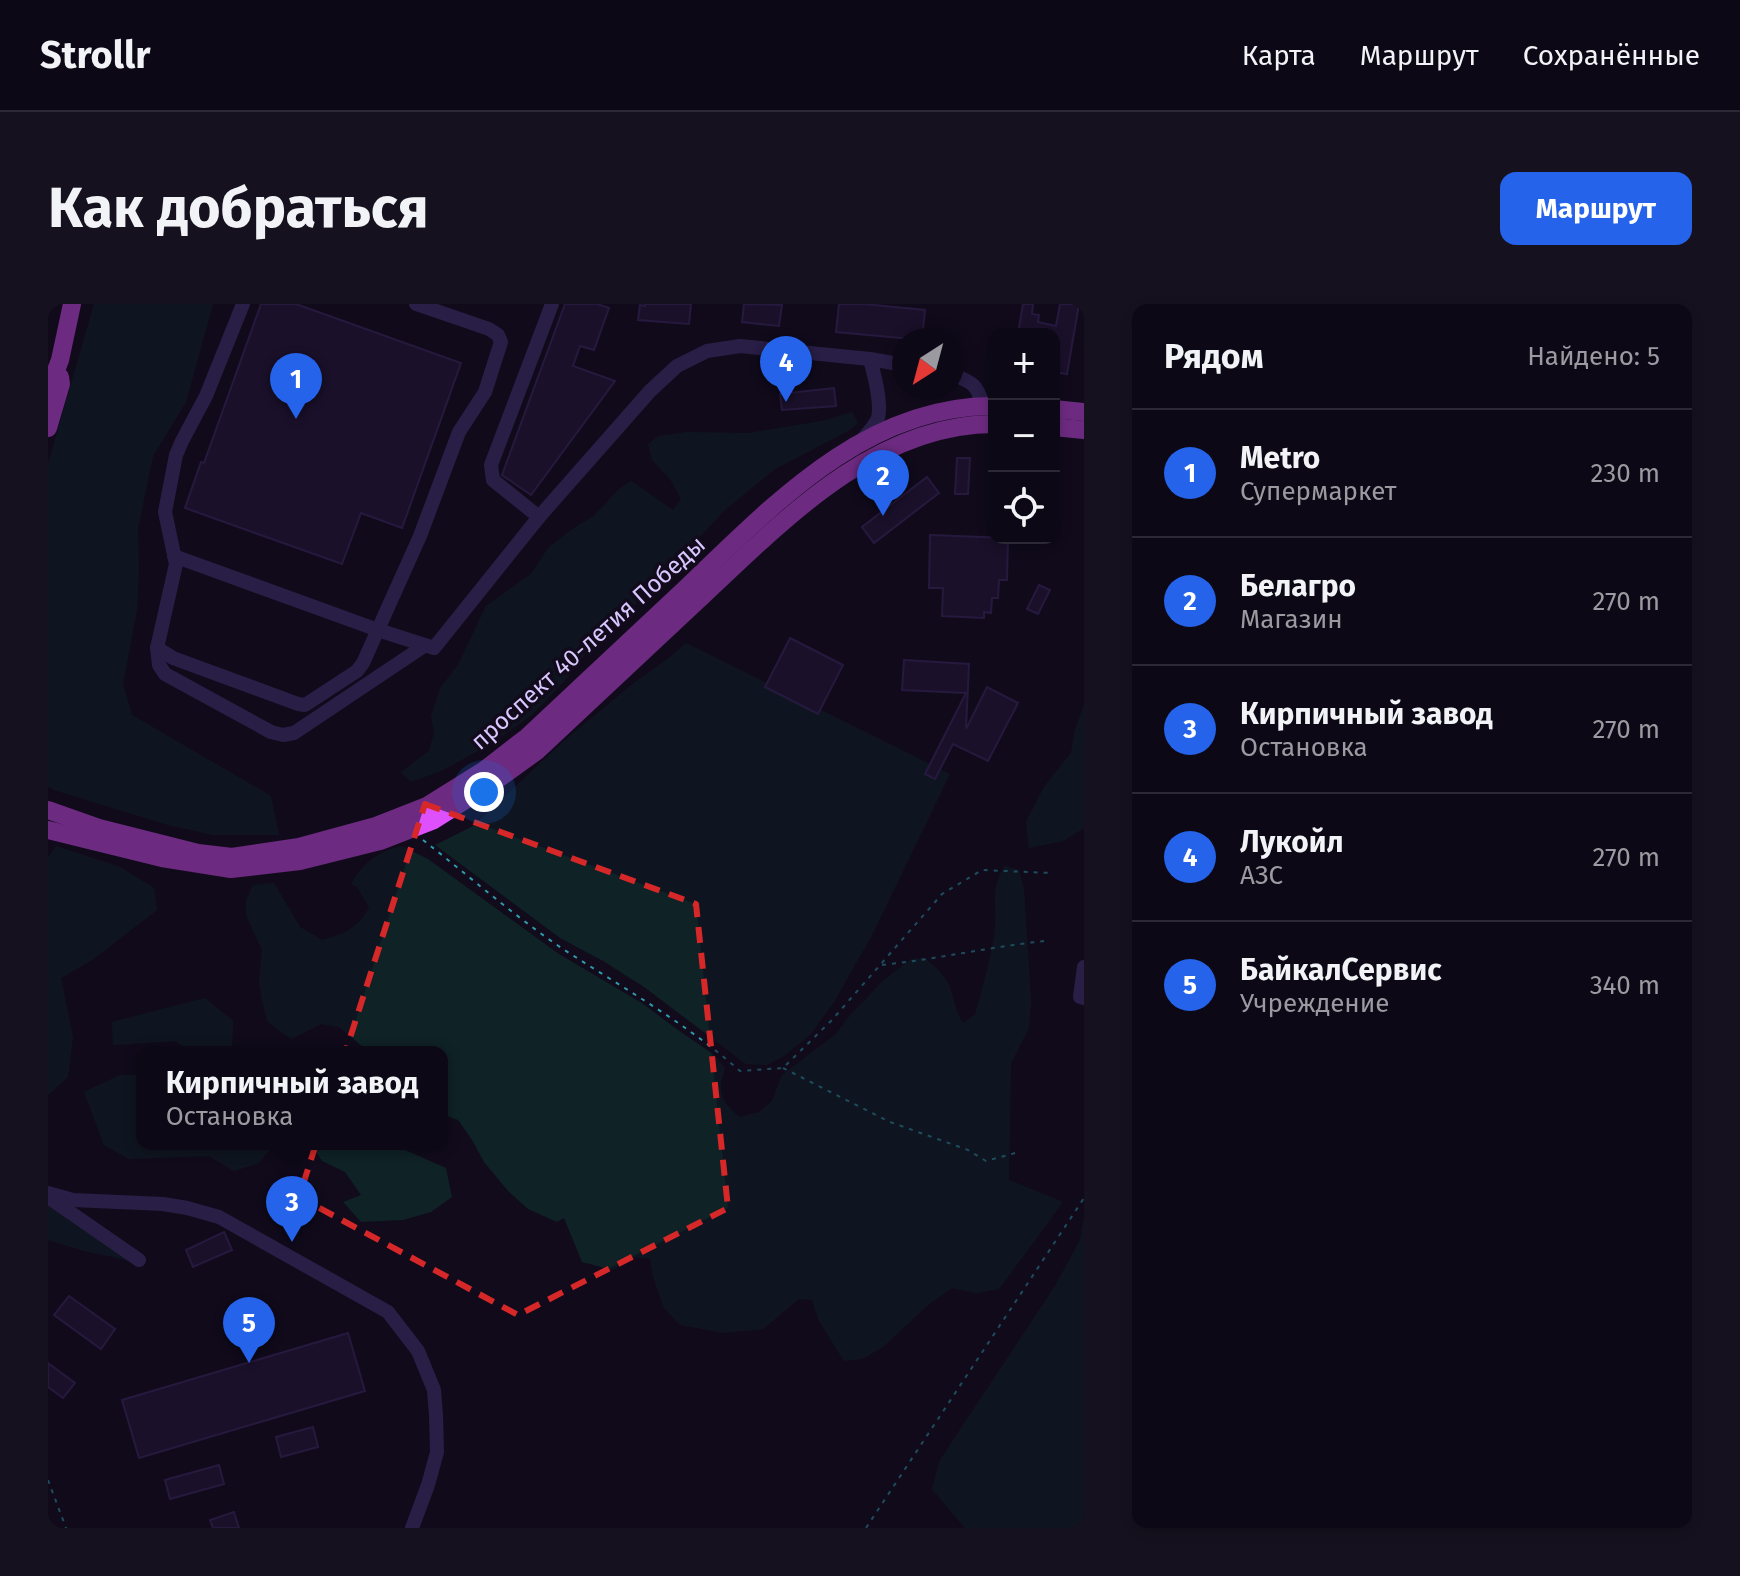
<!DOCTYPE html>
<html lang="ru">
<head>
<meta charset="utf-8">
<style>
  :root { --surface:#0d0815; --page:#16111e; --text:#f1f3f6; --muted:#9a9aa0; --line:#2d2934; --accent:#2563eb }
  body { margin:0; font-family:"Fira Sans",sans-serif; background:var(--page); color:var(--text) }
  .controls { position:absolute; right:24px; top:24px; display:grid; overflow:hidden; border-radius:16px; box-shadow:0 4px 12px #0003 }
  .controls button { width:72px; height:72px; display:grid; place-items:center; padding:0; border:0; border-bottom:2px solid var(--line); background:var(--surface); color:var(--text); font:40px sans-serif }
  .compass { position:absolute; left:844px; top:24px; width:72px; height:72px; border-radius:50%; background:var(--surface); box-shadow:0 4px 12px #0003; rotate:216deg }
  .you { position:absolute; left:436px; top:488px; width:28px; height:28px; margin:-20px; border:6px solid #fff; border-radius:50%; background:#1a73e8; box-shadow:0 0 0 12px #1a73e833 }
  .badge { display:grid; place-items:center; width:52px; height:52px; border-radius:50%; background:var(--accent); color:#fff; font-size:26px; font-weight:700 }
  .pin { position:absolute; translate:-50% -66px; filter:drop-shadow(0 2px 4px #0008) }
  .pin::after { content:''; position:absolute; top:42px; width:28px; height:24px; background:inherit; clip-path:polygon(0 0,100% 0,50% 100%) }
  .popup { position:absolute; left:88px; top:742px; width:312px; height:104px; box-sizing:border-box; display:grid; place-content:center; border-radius:16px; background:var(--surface); filter:drop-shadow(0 2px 6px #0005); font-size:26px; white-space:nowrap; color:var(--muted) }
  .popup b { font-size:30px; color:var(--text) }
  .popup::after { content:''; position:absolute; left:50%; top:100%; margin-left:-16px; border:16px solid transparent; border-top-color:var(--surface) }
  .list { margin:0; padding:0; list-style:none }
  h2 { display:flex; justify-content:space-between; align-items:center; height:104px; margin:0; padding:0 32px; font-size:34px }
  h2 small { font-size:26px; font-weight:400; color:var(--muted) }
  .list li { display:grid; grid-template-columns:52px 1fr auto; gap:24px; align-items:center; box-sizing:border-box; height:128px; padding:0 32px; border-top:2px solid var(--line) }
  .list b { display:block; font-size:30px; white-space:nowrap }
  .list p { margin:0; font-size:26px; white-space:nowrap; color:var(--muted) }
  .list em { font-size:26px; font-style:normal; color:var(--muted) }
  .icon { flex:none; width:44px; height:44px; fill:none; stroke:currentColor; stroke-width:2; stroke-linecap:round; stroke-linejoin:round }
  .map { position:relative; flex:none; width:1036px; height:1224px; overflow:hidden; border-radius:16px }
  header { display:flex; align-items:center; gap:48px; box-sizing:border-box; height:112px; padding:0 40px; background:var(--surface); border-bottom:2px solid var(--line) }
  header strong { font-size:38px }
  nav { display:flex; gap:44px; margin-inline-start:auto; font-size:28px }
  .intro { display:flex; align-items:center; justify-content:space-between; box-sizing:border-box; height:192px; padding:0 48px }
  h1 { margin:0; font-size:56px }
  .button { padding:20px 36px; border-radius:16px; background:var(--accent); color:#fff; font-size:28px; font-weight:700 }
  main { display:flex; gap:48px; padding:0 48px }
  aside { flex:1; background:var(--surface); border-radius:16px; box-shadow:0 4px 12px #0003 }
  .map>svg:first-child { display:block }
  .green { fill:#0f2226 }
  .building { fill:#26183c; stroke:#422a68; stroke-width:2 }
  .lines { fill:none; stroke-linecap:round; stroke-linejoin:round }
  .path { stroke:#2e9bab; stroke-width:2; stroke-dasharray:4 6; stroke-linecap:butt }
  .minor { stroke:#46377a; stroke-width:14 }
  .major { stroke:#dd50fc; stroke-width:18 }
  .marked { fill:none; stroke:#d62828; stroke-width:6; stroke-dasharray:16 10; stroke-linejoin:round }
  .labels { text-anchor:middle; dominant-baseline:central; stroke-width:7; stroke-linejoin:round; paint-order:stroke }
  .street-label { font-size:24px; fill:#d8c7fe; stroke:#110b1c }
</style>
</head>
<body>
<header>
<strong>Strollr</strong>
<nav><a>Карта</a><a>Маршрут</a><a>Сохранённые</a></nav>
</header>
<div class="intro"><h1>Как добраться</h1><a class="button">Маршрут</a></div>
<main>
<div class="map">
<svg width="1036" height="1224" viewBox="0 0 1036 1224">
  <rect width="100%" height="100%" fill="#110b1c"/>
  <g class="green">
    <path d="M46,0H165L138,98L105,152L90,225L91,266L89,305L75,380L84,411L223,492L231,531H165L120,521L6,486L0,482V160Z"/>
    <path d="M804,108L810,119L800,127L727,165L678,205L575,313L547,336L522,371L484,411L443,440L393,467L363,478L353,468L381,447L386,429L383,412L393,383L410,361L438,302L483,270L500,244L526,224L546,212L570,186L583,177L625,206L633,195L622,175L604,156L600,140L611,132L639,128L700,129L774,117Z"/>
    <path d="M638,339L902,470L825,629L786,698L762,731L736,752L719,761L698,760L596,683L555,657L512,634L387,541L425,522L517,436L587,378L622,353Z"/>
    <path d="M1036,401V524L1015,537L981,544L978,518L996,483L1023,449L1027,425Z"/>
    <path d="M8,542L72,563L106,584L109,606L44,656L13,674L25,733L20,773L0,791V554Z"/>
    <path d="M354,542L380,555L511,650L594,699L630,726L665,750L677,764C669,789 672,797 692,813L711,808L724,797L734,771L788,730L803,710L835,677L863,655L877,654C888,664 898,672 903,686C907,699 907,707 915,719L927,711C934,685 945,649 947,623C949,599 942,584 957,562L971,566L976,585L983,697L981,724L963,759L961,876L1015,898L951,985L928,989L904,984L881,1000L835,1043L814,1055L796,1057L771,1017L764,996L751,995L715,1025L676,1029L632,1021L616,1004L605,973L602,955L587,953L565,966L534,958L516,914L509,918L480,905L460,887L436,858L424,836L410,816L394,810V748H326L315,743L291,723L273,720L243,735L220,718L214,697L211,678L214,646L198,611V597L205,581L226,579L252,623L274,636C295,631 312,623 321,603L309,583L303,580C314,559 331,547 354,542Z"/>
    <path d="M157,694L185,717L184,748H140L128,737L65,741L64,718Z"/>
    <path d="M72,771H94V840H227L211,859L186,867L161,852L81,855L56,841L36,788Z"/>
    <path d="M263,840H298L303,844L355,845L398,864L404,893L383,908L355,916L313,918L295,898L313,891L297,868L274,857Z"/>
    <path d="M0,901L79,956L36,947L0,936Z"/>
    <path d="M1036,913V1224H917L884,1185L892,1156L1007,982L1032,936Z"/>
  </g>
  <g class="building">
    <path d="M213,0H248L413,59L354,224L313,209L294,260L137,204L153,158L156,159Z"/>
    <path d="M517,0H549L561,4L546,46L532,42L525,62L567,77L483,191L454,171Z"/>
    <path d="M597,0H643L641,20L590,16L592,1L597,2Z"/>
    <path d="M696,0L734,1L731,22L694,18Z"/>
    <path d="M791,0H816L877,6L874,36L788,28Z"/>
    <path d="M975,0H985L984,10L991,11L990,18L1008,22L1012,0H1031L1019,70L1006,68V30H970Z"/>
    <path d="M786,84L788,102L734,106L732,90Z"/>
    <path d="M909,154H922L920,190H907Z"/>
    <path d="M879,173L891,189L826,239L814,223Z"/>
    <path d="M882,231L960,234L959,276H951L950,294H944L943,309L936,308V314L894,312L895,284H881Z"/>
    <path d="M991,281L1002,286L990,310L979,305Z"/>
    <path d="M742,334L795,361L770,410L717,383Z"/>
    <path d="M856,356L921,360L918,425L939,383L970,399L940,457L905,440L887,475L877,470L918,389L854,386Z"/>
    <path d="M176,928L184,946L145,963L138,946Z"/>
    <path d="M21,992L67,1025L53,1045L6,1011Z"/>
    <path d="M300,1029L317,1087L91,1154L74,1096Z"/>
    <path d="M0,1059L27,1079L15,1094L0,1083Z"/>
    <path d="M265,1123L270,1143L233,1153L228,1133Z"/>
    <path d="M171,1161L176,1180L122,1195L117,1176Z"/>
    <path d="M186,1208L191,1224H165L162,1216Z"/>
  </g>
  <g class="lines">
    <g class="path">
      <path d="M375,536C421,572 466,612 515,645C575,684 638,719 692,767L735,764L784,716L894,590L934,566L1003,569"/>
      <path d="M834,661C889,655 942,643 996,637"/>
      <path d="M735,764L842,818L920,846L938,857L971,848"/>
      <path d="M0,1176L18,1224"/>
      <path d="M818,1224L1036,894"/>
    </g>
    <g class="minor">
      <path d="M195,0L158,92L134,137L128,151L117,208L128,260L109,344L111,361L117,370L223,428L235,431L246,429L376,342"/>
      <path d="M904,70C925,79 929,80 935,102"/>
      <path d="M814,136C819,130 827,122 830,114C834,98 826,70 822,55"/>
      <path d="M491,213L445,176L443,161L504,0"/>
      <path d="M126,252L330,326L386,344L491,213L602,87L629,62L659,47L692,42L822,55L856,61"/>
      <path d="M109,344L125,354L250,400L257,401L309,367L315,359L372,232L411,128L437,88L453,38L450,31L441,25L368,0"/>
      <path d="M1036,663L1032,693L1036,694"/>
      <path d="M0,889L25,896L115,900L139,904L171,913L340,1008L370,1047L386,1086L388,1111L389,1148L380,1181L364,1224"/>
      <path d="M0,893L91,956"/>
    </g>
    <g class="major">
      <path d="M0,87L12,56L24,0"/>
      <path d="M1006,105L1036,108"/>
      <path d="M1006,123L1036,126"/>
      <path d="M0,124L13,80L12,73"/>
      <path d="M0,506L51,524L150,549L184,553L251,543L328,522L379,502L435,467L479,433C532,383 586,333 639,283C725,201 818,101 946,102"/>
      <path d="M0,526L114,554L183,565L252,557L332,537L386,516L443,480L489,447C541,399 593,350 645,301C728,224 823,120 946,120"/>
    </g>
  </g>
  <path d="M0 0H1036V1224H0ZM377,500L648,600L680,904L470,1011L251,893Z" fill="#110b1c" fill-opacity=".55" fill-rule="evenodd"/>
  <path class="marked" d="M377,500L648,600L680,904L470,1011L251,893Z"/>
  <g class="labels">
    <g class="street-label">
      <text transform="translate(540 339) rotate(-42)">проспект 40-летия Победы</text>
    </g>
  </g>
</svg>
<div class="controls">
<button>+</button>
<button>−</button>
<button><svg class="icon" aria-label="locate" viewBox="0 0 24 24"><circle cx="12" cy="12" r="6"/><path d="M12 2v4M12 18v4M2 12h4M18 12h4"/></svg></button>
</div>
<svg class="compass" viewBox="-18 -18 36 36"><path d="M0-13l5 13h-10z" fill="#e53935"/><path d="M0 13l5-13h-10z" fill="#9a9aa0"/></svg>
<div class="you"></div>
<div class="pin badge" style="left:248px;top:115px">1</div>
<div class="pin badge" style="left:835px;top:212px">2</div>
<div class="pin badge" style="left:244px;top:938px">3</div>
<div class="popup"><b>Кирпичный завод</b>Остановка</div>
<div class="pin badge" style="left:738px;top:98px">4</div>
<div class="pin badge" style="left:201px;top:1059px">5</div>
</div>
<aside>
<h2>Рядом<small>Найдено: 5</small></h2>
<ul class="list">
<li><span class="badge">1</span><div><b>Metro</b><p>Супермаркет</p></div><em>230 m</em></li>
<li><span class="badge">2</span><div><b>Белагро</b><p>Магазин</p></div><em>270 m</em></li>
<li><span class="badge">3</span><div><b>Кирпичный завод</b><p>Остановка</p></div><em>270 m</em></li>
<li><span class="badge">4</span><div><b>Лукойл</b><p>АЗС</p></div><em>270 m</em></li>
<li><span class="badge">5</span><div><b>БайкалСервис</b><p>Учреждение</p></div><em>340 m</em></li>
</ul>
</aside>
</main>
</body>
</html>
